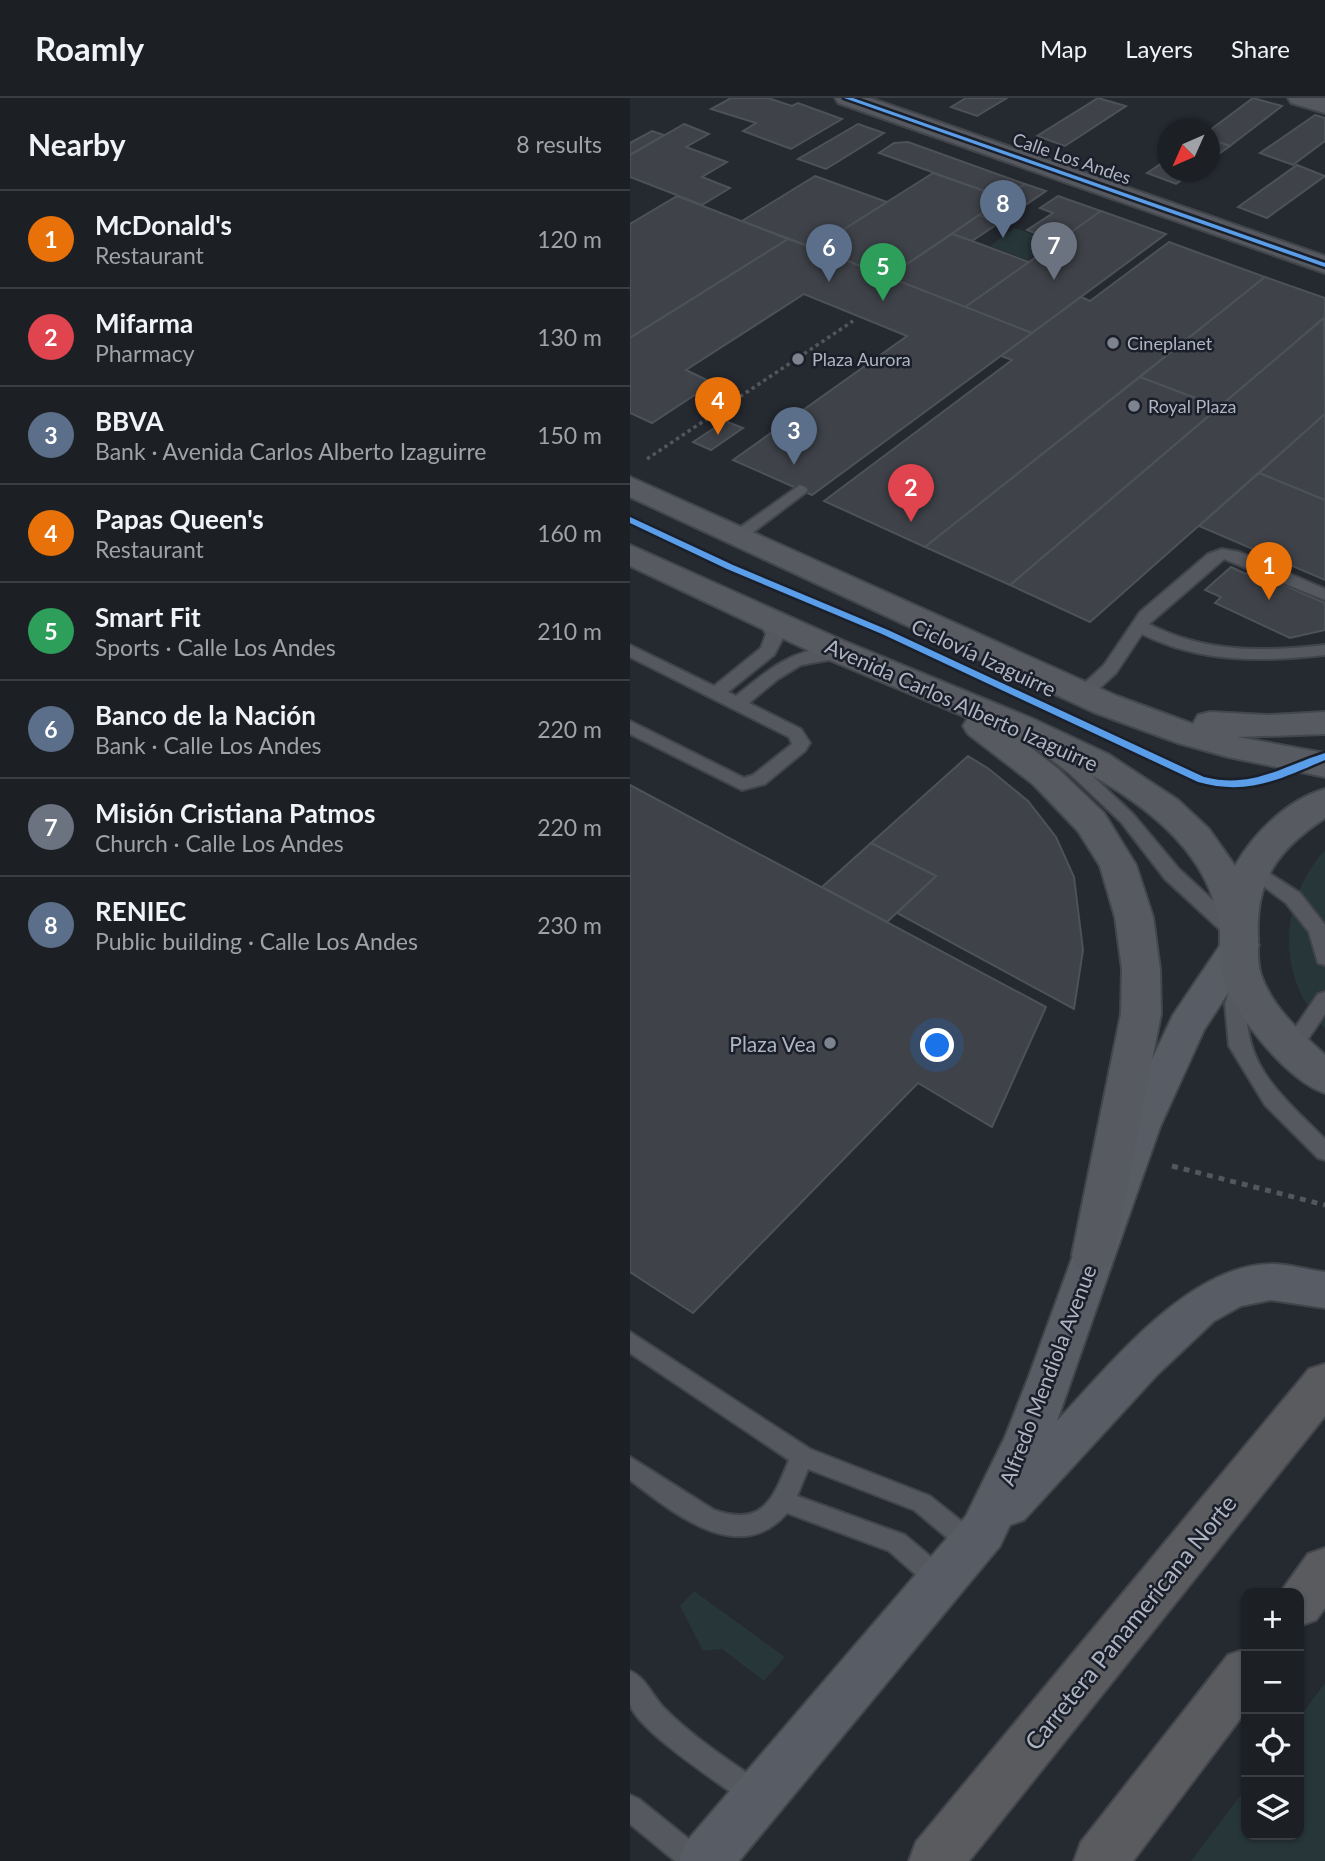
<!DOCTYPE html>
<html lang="en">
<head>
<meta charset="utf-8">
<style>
  :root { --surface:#1c1f24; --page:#292c31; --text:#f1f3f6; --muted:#a0a2a6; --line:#3a3d41; --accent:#7e848f }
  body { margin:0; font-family:Lato,sans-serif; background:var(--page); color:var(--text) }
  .controls { position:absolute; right:21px; bottom:21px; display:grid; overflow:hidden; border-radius:14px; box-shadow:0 2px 5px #0004 }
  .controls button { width:63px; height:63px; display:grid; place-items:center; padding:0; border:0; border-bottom:2px solid var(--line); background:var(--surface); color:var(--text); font:35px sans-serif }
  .compass { position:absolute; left:527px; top:21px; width:63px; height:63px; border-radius:50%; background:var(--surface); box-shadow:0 2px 5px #0004; rotate:225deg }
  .you { position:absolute; left:308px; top:948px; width:24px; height:24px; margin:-18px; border:5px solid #fff; border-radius:50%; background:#1a73e8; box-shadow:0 0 0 10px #1a73e833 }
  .badge { display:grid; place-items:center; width:46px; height:46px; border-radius:50%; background:var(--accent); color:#fff; font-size:23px; font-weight:700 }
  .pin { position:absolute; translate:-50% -58px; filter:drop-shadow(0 2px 4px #0008) }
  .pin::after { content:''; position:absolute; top:37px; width:24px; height:21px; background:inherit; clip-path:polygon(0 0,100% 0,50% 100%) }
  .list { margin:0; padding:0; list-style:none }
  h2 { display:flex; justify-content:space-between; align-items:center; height:91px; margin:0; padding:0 28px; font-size:30px }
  h2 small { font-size:23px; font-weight:400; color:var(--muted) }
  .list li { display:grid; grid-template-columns:46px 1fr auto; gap:21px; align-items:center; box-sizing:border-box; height:98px; padding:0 28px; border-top:2px solid var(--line) }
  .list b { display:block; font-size:26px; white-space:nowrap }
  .list p { margin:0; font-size:23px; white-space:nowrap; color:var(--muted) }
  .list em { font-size:23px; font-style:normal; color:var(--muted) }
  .icon { flex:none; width:38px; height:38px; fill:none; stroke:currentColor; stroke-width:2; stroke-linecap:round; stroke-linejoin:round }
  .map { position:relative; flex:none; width:695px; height:1763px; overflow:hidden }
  header { display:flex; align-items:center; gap:42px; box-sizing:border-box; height:98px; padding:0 35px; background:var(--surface); border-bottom:2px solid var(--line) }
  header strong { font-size:33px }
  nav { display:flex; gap:38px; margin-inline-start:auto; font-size:24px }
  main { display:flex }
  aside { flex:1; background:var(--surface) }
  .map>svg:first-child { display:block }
  .green { fill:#273639 }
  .building { fill:#3f4349; stroke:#4d5158; stroke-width:2 }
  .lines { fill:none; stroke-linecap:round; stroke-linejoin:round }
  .lane-casing { stroke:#414449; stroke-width:4 }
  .street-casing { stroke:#414449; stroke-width:4 }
  .secondary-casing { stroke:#414449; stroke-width:4 }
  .primary-casing { stroke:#42464d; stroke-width:4 }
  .highway-casing { stroke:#42454b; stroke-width:4 }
  .path-far1 { stroke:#53575c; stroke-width:3.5; stroke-dasharray:3.5 3.5; stroke-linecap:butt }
  .path { stroke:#53575c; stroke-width:5; stroke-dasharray:6 6; stroke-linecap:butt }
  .lane { fill:#55585e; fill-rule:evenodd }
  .street { fill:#55585e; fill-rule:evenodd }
  .secondary { fill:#585c64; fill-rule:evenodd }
  .primary { fill:#575a60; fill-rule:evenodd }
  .highway { fill:#595b5f; fill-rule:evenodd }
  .cycleway-casing { stroke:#1a1f2a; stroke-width:5 }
  .cycleway { fill:#5a9eea; fill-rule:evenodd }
  .poi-dot { fill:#7e848f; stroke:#1a1f2a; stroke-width:2.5 }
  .labels { text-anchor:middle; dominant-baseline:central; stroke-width:5; stroke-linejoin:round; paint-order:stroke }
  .far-street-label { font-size:18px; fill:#aeb5c2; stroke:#1a1f2a }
  .far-poi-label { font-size:18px; fill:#aeb5c2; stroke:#1a1f2a; text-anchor:start }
  .street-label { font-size:21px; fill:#aeb5c2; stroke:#1a1f2a }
  .poi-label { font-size:21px; fill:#aeb5c2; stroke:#1a1f2a; text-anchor:end }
  .near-street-label { font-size:24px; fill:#aeb5c2; stroke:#1a1f2a }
</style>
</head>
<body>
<header>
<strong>Roamly</strong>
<nav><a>Map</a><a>Layers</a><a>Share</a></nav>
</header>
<main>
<aside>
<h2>Nearby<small>8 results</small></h2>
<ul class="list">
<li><span class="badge" style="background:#e8710a">1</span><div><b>McDonald's</b><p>Restaurant</p></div><em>120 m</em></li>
<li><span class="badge" style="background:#e0444e">2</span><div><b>Mifarma</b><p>Pharmacy</p></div><em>130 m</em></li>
<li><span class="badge" style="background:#5c6f8a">3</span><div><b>BBVA</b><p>Bank · Avenida Carlos Alberto Izaguirre</p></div><em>150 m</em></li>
<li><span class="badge" style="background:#e8710a">4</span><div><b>Papas Queen's</b><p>Restaurant</p></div><em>160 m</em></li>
<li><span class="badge" style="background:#2e9e5b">5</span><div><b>Smart Fit</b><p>Sports · Calle Los Andes</p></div><em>210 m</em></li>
<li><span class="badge" style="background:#5c6f8a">6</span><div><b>Banco de la Nación</b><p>Bank · Calle Los Andes</p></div><em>220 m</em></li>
<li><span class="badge" style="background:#6b7280">7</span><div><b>Misión Cristiana Patmos</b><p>Church · Calle Los Andes</p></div><em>220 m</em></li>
<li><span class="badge" style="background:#5c6f8a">8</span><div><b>RENIEC</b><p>Public building · Calle Los Andes</p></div><em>230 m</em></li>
</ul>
</aside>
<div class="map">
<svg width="695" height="1763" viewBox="0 0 695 1763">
  <rect width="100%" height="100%" fill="#252930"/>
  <g class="green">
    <path d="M385,130L423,144L398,162L360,148Z"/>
    <path d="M695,752V931C688,921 679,911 673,900C647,850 659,792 695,752Z"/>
    <path d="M64,1493L155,1559L134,1583L92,1551L73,1553L50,1508Z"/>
    <path d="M695,1585V1763H561L616,1690V1737H669V1620Z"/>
  </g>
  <g class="building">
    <path d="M101,0H138L162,8L168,5L212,21L161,51L113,33L126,25L81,11Z"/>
    <path d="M336,0H377L347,18L321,9Z"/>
    <path d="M468,0L496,8L435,48L407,38Z"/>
    <path d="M623,0L652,8L600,48L580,41V32Z"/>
    <path d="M685,17L695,20V43L663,67L630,55Z"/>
    <path d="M54,26L79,36L56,49L97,64L72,79L100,90L72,107L0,79V57Z"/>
    <path d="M228,26L254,35L196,71L168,61Z"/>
    <path d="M22,33L34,37L0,57V45Z"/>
    <path d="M580,41L600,48L580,62Z"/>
    <path d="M278,44L395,86L374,100L249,55L264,45Z"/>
    <path d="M538,61V74H563L546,86L517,75Z"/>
    <path d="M667,67L695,78L637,120L608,109Z"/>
    <path d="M303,75L374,100L258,179L184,150Z"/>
    <path d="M185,78L257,104L184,150L112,123Z"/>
    <path d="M395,86L416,93L369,125L349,117Z"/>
    <path d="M47,98L158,141L0,240V126Z"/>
    <path d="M428,98L471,113L428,144L397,132L423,115L410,110Z"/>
    <path d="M471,113L536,136L402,235L335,209Z"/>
    <path d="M349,117L369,125L342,143L322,136Z"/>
    <path d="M322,136L342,143L399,164L335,209L258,179Z"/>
    <path d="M158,141L184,150L402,235L182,397L103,362L277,238L174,196L56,272L83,285L22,325L0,315V240Z"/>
    <path d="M539,144L635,179L295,449L194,403L382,262L371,258L451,199L460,203Z"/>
    <path d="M635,179L695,200V219L589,309L510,279Z"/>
    <path d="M694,220L695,316L460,524L380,487Z"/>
    <path d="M510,279L589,309L380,487L295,449Z"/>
    <path d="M695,316V402L629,375Z"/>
    <path d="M95,323L113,330L81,352L63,344Z"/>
    <path d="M629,375L695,402V482L569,428Z"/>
    <path d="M601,469L616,476L620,472L695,505V532L660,540L585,505L591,499L575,492Z"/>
    <path d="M338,658L359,671L398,703L426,739L444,779L453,852L444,911L267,815L306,778L241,745Z"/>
    <path d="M0,687L416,909L362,1029L288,985L63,1215L0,1174Z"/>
    <path d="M241,745L306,778L257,824L192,789Z"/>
  </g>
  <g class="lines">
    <defs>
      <g id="lane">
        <path d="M170,387L175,389L178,392L175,395L114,441H102L100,438L102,435Z"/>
        <path d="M592,451L609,454L695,491V502L594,461L519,526C575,555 633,554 695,547V557C632,564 570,565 512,536L486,575L459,600H447L445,596L447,592L474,567L510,514L578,456Z"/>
        <path d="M134,514L142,519L152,536V542L144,557L98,594L106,598C133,576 160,552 197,550C206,550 212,549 217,555L215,559L171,567L148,581L119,605L171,631L180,645L175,653L135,686L112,692L0,636V623L114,680L123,677L162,646L159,639L0,559V547L84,588L131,550L136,536L126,519Z"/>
        <path d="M413,641L451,667L503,716L549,771L613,830L615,835L613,840H599L535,781L491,724L439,675L407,651L404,647L407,643Z"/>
        <path d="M622,764L670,795L695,827V867L688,865L679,834L656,805L616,775L613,770L616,765Z"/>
        <path d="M611,873L618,875L621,880C603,958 644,991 695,1041V1062L688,1060L635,1007L599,948L595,906L604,875Z"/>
        <path d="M695,894V916L670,953L663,955L656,953L653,948L656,943L688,896Z"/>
        <path d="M0,1234L180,1351L300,1398L350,1438L354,1446L350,1454L342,1457L334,1454L284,1412L178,1371L167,1398L275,1437L320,1475L323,1483L320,1491L311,1494L302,1491L259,1453L157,1415C109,1470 44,1415 0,1382V1359L84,1412C132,1429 143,1402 159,1362L0,1255Z"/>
        <path d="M0,1573C15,1579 22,1597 33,1609C63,1640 102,1664 137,1689L141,1698L137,1707L128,1711L119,1707C96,1690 5,1631 0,1606C0,1596 0,1583 0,1573Z"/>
        <path d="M0,1697L9,1701L75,1754L79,1763H45L0,1726Z"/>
      </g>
      <g id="street">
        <path d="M205,0H240L695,158V175L208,5Z"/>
        <path d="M658,0H695V15L661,5Z"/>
      </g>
      <path id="secondary" d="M610,833L623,837L629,847L574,932L530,1029L427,1323C480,1267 559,1166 642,1166C659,1166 678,1172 695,1174V1210L641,1202L611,1208L584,1223L527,1277L394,1422L380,1427L370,1448L109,1763H49L56,1744L336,1418L375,1339L399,1278L490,1029L543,917L597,837Z"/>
      <g id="primary">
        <path d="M0,379L487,598L563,626L568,617L580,614L638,617L695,614V636L607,639L695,655V679L598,659L548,645L463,614L0,399Z"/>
        <path d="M0,447L214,543L401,620L478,656L548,702L579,731L605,768C624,735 657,702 695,691V720C648,751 625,782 628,840C628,852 627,865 631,877C642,909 671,935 695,957V995C657,983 599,912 591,872C589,860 590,847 590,834C588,812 580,788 568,769C532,710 453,670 392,643L427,670L474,715L506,767L523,819L530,871L531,916L484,1157L478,1169L463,1175L448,1169L442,1157L491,916L492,871L485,819L470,768L448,733L403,686L338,636L333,628L338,620L190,558L0,468Z"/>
      </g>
      <g id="highway">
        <path d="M695,1266V1318L339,1763H279L286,1744L679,1271Z"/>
        <path d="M695,1450V1510L686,1522L669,1528V1495H650L678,1456Z"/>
        <path d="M616,1551V1613L503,1763H444L451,1744L598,1557Z"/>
      </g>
    </defs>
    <use href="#lane" class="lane-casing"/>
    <use href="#street" class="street-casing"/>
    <use href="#secondary" class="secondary-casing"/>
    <use href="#primary" class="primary-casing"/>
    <use href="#highway" class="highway-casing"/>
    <path class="path-far1" d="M17,361L223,223"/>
    <path class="path" d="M542,1068L695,1107"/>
    <use href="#lane" class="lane"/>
    <use href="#street" class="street"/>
    <use href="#secondary" class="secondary"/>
    <use href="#primary" class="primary"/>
    <use href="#highway" class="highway"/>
    <defs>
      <g id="cycleway">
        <path d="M214,0H223L695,165V169Z"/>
        <path d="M0,419L103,467L258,532L574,679C622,691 651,669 695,655V662C650,681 618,698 568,684L252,536L97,471L0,425Z"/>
      </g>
    </defs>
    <use href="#cycleway" class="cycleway-casing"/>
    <use href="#cycleway" class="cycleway"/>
  </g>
  <g class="poi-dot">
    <circle cx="483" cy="245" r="7"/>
    <circle cx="168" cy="261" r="7"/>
    <circle cx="504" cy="308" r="7"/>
    <circle cx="200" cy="945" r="7"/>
  </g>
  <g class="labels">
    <g class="far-street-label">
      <text transform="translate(442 60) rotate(19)">Calle Los Andes</text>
    </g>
    <g class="far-poi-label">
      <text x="497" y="245">Cineplanet</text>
      <text x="182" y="261">Plaza Aurora</text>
      <text x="518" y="308">Royal Plaza</text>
    </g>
    <g class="street-label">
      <text transform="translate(354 559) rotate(25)">Ciclovía Izaguirre</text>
      <text transform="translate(332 606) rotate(24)">Avenida Carlos Alberto Izaguirre</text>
      <text transform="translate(417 1277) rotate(-69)">Alfredo Mendiola Avenue</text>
    </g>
    <g class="poi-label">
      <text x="186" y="945">Plaza Vea</text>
    </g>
    <g class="near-street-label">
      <text transform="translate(500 1524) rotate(-51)">Carretera Panamericana Norte</text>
    </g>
  </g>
</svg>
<div class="controls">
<button>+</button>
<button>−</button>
<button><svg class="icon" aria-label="locate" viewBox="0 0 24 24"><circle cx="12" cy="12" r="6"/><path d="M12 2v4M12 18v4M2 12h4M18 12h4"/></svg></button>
<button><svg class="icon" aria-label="layers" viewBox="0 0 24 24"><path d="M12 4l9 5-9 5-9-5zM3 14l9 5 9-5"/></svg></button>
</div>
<svg class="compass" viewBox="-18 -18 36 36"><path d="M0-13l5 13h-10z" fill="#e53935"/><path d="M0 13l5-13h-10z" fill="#a0a2a6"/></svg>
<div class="you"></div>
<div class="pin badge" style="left:639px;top:502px;background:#e8710a">1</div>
<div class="pin badge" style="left:281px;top:424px;background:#e0444e">2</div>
<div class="pin badge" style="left:164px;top:367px;background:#5c6f8a">3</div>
<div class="pin badge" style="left:88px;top:337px;background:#e8710a">4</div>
<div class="pin badge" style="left:253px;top:203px;background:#2e9e5b">5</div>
<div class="pin badge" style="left:199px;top:184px;background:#5c6f8a">6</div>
<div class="pin badge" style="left:424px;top:182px;background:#6b7280">7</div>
<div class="pin badge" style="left:373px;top:140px;background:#5c6f8a">8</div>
</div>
</main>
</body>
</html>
